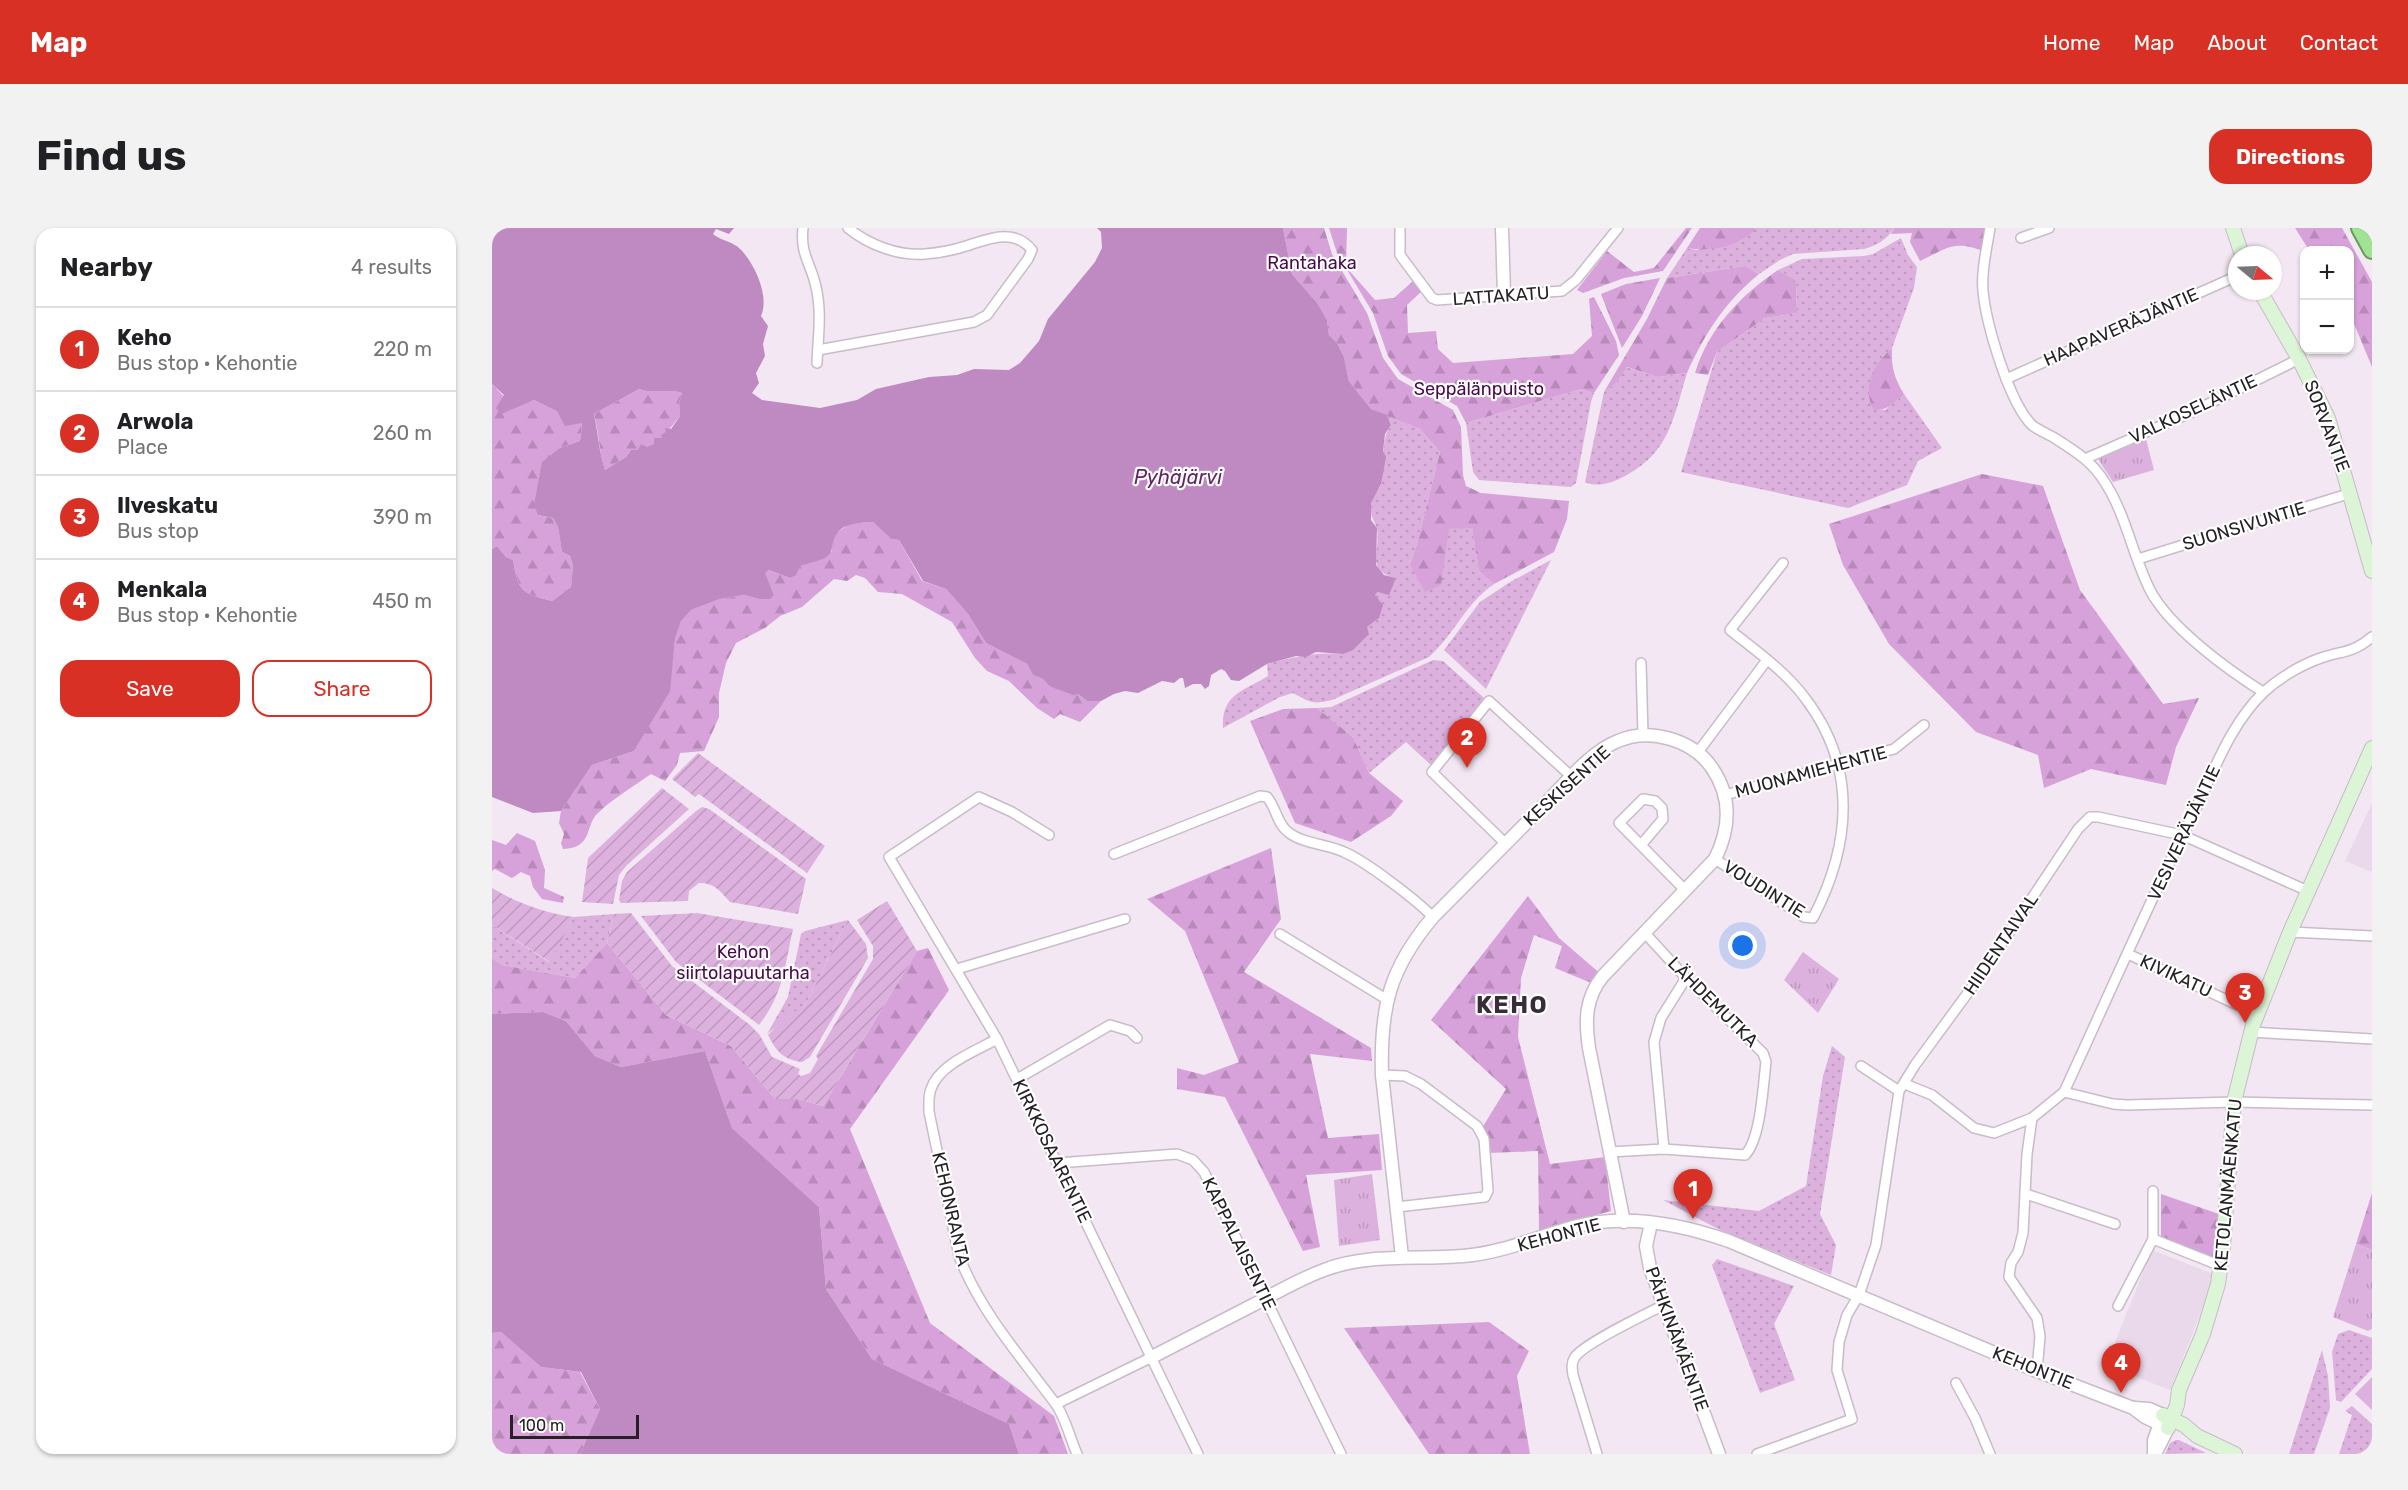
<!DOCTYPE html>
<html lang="en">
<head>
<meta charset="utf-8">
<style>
  :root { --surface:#fff; --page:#f2f2f2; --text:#202124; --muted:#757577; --line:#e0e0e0; --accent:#d93025 }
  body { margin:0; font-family:Rubik,sans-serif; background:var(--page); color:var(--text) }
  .controls { position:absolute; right:18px; top:18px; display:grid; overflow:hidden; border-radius:12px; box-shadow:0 2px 4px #0004 }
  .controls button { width:54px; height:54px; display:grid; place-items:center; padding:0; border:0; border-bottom:2px solid var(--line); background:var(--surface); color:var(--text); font:30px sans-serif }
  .compass { position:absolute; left:1736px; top:18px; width:54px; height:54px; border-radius:50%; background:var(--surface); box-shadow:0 2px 4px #0004; rotate:109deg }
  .scale { position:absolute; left:18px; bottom:15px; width:129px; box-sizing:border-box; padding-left:6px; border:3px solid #252125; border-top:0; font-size:16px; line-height:21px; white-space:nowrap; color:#252125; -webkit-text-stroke:4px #fff; paint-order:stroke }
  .you { position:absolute; left:1251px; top:718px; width:21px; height:21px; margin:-15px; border:4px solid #fff; border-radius:50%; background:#1a73e8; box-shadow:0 0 0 9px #1a73e833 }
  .badge { display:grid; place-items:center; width:39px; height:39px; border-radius:50%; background:var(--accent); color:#fff; font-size:20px; font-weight:700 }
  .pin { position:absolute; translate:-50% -50px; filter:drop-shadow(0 2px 3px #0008) }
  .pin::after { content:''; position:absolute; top:32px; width:21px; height:18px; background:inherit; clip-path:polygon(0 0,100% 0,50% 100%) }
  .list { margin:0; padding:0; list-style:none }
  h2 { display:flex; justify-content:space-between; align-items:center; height:78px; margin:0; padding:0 24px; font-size:26px }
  h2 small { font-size:20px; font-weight:400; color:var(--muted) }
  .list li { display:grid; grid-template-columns:39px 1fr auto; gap:18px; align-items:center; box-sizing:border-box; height:84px; padding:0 24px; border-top:2px solid var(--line) }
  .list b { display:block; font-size:22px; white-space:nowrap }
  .list p { margin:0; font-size:20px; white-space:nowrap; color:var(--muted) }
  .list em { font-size:20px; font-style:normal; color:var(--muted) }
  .actions { display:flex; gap:12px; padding:18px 24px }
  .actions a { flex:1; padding:14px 0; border:2px solid var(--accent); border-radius:18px; text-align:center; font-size:21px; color:var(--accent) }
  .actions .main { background:var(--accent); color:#fff }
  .map { position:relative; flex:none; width:1880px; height:1226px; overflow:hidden; border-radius:18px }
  header { display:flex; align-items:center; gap:36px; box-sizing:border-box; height:84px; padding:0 30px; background:var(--accent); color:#fff }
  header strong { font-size:28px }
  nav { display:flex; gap:33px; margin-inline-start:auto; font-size:21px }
  .intro { display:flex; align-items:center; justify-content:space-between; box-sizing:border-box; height:144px; padding:0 36px }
  h1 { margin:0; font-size:42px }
  .button { padding:15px 27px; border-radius:18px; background:var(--accent); color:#fff; font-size:21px; font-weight:700 }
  main { display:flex; gap:36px; padding:0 36px }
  aside { flex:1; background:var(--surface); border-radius:18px; box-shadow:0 2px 4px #0004 }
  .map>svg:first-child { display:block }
  .built { fill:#ead9ea }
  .grass { fill:url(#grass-dots) }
  .forest { fill:url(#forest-firs) }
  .park { fill:url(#park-tufts) }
  .garden { fill:url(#garden-furrows) }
  .pitch { fill:#ddb1de }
  .water { fill:#bf8ac1; fill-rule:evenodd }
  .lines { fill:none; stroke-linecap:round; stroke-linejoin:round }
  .minor-casing { stroke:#c7bcc7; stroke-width:12 }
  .tertiary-casing { stroke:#c7bcc7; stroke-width:15 }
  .secondary-casing { stroke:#c7bcc7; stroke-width:16 }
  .trunk-casing { stroke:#659b5b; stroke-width:20 }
  .minor { stroke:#fff; stroke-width:9 }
  .tertiary { stroke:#fff; stroke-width:12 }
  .secondary { stroke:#dbf5d6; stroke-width:14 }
  .trunk { stroke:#a0e493; stroke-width:16 }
  .labels { text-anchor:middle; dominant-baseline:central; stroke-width:4.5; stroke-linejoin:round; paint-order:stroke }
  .park-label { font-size:18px; fill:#4a084f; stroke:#fff }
  .street-label { font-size:18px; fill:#252125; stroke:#fff }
  .water-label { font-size:20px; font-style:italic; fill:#632467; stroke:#fff }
  .district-label { font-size:24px; font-weight:bold; letter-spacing:1.5px; fill:#362d36; stroke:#fff }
</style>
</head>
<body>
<header>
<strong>Map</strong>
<nav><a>Home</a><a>Map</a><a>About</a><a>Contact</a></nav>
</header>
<div class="intro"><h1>Find us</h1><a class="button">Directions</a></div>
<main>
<aside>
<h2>Nearby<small>4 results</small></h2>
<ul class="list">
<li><span class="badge">1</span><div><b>Keho</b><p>Bus stop · Kehontie</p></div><em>220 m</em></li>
<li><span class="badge">2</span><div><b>Arwola</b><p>Place</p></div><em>260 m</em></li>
<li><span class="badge">3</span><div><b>Ilveskatu</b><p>Bus stop</p></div><em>390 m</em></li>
<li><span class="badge">4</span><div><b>Menkala</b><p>Bus stop · Kehontie</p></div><em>450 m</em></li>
</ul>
<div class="actions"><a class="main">Save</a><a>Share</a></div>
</aside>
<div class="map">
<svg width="1880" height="1226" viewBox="0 0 1880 1226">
  <defs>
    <pattern id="grass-dots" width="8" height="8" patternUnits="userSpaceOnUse" patternTransform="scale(1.5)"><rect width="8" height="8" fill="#ddb1de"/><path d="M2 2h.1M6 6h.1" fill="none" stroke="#be98be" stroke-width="1.8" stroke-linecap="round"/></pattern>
    <pattern id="forest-firs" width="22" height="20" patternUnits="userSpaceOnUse" patternTransform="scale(1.5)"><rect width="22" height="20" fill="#d7a1d9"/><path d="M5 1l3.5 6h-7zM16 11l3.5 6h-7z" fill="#b88aba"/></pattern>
    <pattern id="park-tufts" width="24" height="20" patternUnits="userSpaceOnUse" patternTransform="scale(1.5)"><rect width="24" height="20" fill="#ddb1de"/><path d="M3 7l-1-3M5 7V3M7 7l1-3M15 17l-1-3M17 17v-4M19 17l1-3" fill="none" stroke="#be98be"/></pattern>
    <pattern id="garden-furrows" width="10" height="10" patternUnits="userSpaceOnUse" patternTransform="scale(1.5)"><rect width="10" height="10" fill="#ddb1de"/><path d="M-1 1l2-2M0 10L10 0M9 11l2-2" fill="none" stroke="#be98be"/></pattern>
  </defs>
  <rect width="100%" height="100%" fill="#f3e7f3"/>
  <g class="built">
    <path d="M1880,575V644L1853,633Z"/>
    <path d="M1660,1022L1724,1047L1678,1162L1614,1137Z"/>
  </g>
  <g class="grass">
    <path d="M1264,0H1402C1395,12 1385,17 1372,21L1301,26L1288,32L1267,46L1253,38L1175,50L1195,20L1205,22L1260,4Z"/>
    <path d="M1409,10L1416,27L1425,39L1422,60L1400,120L1390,129L1381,181L1393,182L1412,166L1450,220L1426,233L1415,257L1356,280L1189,244L1225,124L1273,90L1305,85L1304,52L1286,42L1310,31L1372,28L1381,26Z"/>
    <path d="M1134,139L1166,149L1195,145C1180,195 1177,228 1125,252C1115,256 1103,259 1093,254L1112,164L1124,155Z"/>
    <path d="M1089,161L1102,165L1099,174L1084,255L1079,259L987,252L981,244L974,195Z"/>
    <path d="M895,187L928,201L948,224L925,316L918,336L957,301L980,299L987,343L1002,356C972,377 963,406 937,429L840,472C820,477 818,474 801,465L788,469L731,500C729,466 752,463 776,448L775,436C802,429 823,424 851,426L875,399L887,390L883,367L904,350C872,342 889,324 885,301C883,293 876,286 879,275C880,268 888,262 889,255C894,234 887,214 899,197Z"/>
    <path d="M1059,332L994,461L952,422L988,374L1018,354Z"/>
    <path d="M941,432L951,433L992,470L940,538L914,514L877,545L861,509L825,480L839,479Z"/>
    <path d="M122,686L115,715L83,750L10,737L0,730V697L57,734L82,689Z"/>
    <path d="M356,692L309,785L300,783L295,790L275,806L296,769L309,706L313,703Z"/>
    <path d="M1340,818L1353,829L1328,986L1344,1017L1339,1047L1228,1002L1171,972L1267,983L1314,958L1331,848Z"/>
    <path d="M1225,1031L1302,1058L1282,1096L1303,1152L1268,1165L1220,1037Z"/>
    <path d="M1857,1102L1880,1110V1141L1849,1174L1844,1172L1840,1124L1846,1106Z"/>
    <path d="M1830,1122L1836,1148L1838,1180L1822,1226H1797Z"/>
    <path d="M1860,1178L1880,1196V1226H1847L1860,1187L1853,1183Z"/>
    <path d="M1684,1212H1687L1714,1225L1673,1226L1678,1215Z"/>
  </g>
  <g class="forest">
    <path d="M791,0H832L840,26L875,85L891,130L906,151L961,182L969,199L971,247L974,258L989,265L1077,273L1075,291L1062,324L1002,356L987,343L980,300L957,301L949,357L933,364L918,336L925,316L948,224L928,201L879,181L857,153L852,129L845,115L837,107L835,92L826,76L800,46Z"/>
    <path d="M837,0H855L854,39L883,72L902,70L921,53L930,63L915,77L916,105L944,103L946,121L961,135L1081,126L1100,108L1097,71L1102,69L1124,113L1127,127L1102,165L1089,161L974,195L965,178L909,146L896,128L881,85L845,25Z"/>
    <path d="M1194,0H1200L1171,43L1132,50L1091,65L1085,62L1115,23L1142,44L1162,40Z"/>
    <path d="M1208,0H1264C1248,19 1218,24 1195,20Z"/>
    <path d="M1402,0H1493L1498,1L1494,24C1461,12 1458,19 1428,33L1418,14L1420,5L1399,6Z"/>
    <path d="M1803,0H1850L1880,54V139L1858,86V22H1817Z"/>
    <path d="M1253,38L1267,46C1233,74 1213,105 1195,145L1166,149L1135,139L1124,155L1112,164L1155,91L1175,50Z"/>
    <path d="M1286,42L1304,52L1305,85L1273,90L1225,124L1216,147L1203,145C1217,100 1248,68 1286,42Z"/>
    <path d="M1168,50L1150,88L1130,120L1109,66L1134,56Z"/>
    <path d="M1400,120C1399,138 1402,150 1412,166C1402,174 1394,185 1381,181C1370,158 1382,135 1400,120Z"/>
    <path d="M0,156L22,179L42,172L90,194L88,213L68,220L46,287L61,290L66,299L70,324L78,328L81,337L79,359L60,373C30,365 26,364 21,332L14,329L5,318L0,321Z"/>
    <path d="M147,161C162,167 176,160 190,165L187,175L188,188C175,203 163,225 139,222L134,229L113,242C107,224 107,205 102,186Z"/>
    <path d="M1490,246L1551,258L1588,362L1671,476L1707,470L1684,519L1674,557L1599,541L1552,560L1546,527L1484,504L1397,416L1351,337L1337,296Z"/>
    <path d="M381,294L399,311L407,312L430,353L454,361L476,386L494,415L535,436L541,447L551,451L557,458L586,466L595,473H609L588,494L568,486L562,491L545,480L517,453L495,443L483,430L460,394L410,366L386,364L373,350L364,347L355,353L342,351L310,379L288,388L273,400L244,415L234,435L227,465V489L212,523L188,525L185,537L173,553L159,546C142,558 120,571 105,586C93,598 101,620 71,621L69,615L72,606L67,595L69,583L100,537L142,523L177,463L183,411L189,392L199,382L228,371L252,367L267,371L282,367L272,345L277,342L298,350L308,338L336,328L340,323V316L344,305L359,295Z"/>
    <path d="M825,480L861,509L877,545L911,573L899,588L859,614L803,595L758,493L791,481Z"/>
    <path d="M25,605L43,613L53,642L52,660L72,669L71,675L50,671L41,659L38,648L29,644L20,650L3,641L0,643V612L14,617Z"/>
    <path d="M779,620L789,691L752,744L879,820L880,833L818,826L836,910L887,906L890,942L814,947L828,1019L811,1023L733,869L685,861V840L712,847L747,834L693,703L655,671Z"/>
    <path d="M1036,668L1067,710L1111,748L1104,757L1063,740L1070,718L1042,707L1029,750L1026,809L1058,936L1113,929L1119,983L1047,1003L1046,923L996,925L990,900L1014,861L939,792Z"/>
    <path d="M115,715L174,787L239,818L283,871H306L331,878L425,723L436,720L457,762L358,901L438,1095L562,1188L576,1226H527L517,1196L380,1131L334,1061L327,979L240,900L213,823L129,839L103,828L74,793L51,784L0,786V730L10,737L83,750Z"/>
    <path d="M1880,965V1022L1864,1016Z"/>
    <path d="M1669,966L1727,986L1723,1031L1669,1011Z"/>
    <path d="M997,1094L1037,1123L1025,1148L1038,1226H937L852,1100Z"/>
    <path d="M9,1104L49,1139L88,1144L108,1181L88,1226H0V1105Z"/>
  </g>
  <g class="park">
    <path d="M1654,211L1662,242L1621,254L1606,231Z"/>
    <path d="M1311,724L1347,751L1326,785L1292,752Z"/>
    <path d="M880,946L888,1012L847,1018L842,952Z"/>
    <path d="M1864,1016L1880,1022V1101L1876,1103L1841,1089Z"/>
  </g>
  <g class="garden">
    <path d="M206,525L333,618L315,645L207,566L203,569L180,551Z"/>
    <path d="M170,560L197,581L134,638L127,647L121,676L90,674L96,630Z"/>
    <path d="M210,579L217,581L314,651L306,686L238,674C228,663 223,655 207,655L197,663L196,673L129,675L127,672L130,653L135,644L204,583Z"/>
    <path d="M0,660C25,675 53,685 82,689L58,734L0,697Z"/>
    <path d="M395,673L425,723L331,878L306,871H283L239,818L174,787L115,715L122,686L139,685L180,738L258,797L267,806L280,829L308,841L306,846L309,848L318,845L326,831L324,828L381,731V718L365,692Z"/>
    <path d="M205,685L301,701C293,737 291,767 267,797L184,734L149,688Z"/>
    <path d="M356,692L374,716L376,730L318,829L310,834C290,831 285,824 276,807L300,782L309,785Z"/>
  </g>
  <path class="pitch" d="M1880,1149V1182L1863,1166Z"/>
  <g class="water">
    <path d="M0,0H242L237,6L224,1L221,6C228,12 238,13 246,19C262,33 278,68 269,88L276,98L271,116L273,128L264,145L267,155L260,165L270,172L328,180L365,172L384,161L437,149L465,147L482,141L517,142L528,135L547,113L556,91L603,34L610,20L609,4L605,0H791L800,46L826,76L835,92L837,107L845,115L852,129L857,153L879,181L895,187L899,197L893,206L891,223L894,229L889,256L879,275V292L885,300L884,337L892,347L904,350L897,367L886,364L883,367L891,377L887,390L875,399L877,406L861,422L851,426L824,424L814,429L804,428L775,436L747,453L739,452L733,443L729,441L719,447L717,458L713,461L709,456H701L693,460L691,450H688L682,455L670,453L646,465L633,463L622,466L609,473H595L586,466L581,467L557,458L551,451L541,447L535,436L494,415L476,386L454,361L431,353L407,312L399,311L381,294C364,295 345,295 341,315C339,320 341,324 336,328C329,333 316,335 308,338L304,347L298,350L277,342L273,345L282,367L278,371H267L252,367L228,371L199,382L189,393L183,411L178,463L142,523L100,537L69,583L41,585L0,569V321L5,318L14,329L21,332C26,363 29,365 60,373L79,359L81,337L78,328L70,324L66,299L61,290L46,287L42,277L50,234L68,220L88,213L90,195L73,198L65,183L42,172L9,186L4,180L12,167L0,156ZM147,161C162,167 176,160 190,165L187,175L188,188L179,201L173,200L174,204L169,207L170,210H162V216L155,219L149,216L146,222H139L134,229L113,242C107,224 106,205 102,186Z"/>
    <path d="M51,784L74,793L103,828L129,839L213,823L240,900L327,979L334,1061L380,1131L517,1196L527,1226H88L108,1181L89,1144L49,1139L9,1104L0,1105V786Z"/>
  </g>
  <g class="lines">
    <defs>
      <g id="minor">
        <path d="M311,0C308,27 319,35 324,59C330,84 326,110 325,135"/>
        <path d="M908,0V27L940,70L945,72L1070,63L1084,52L1126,0"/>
        <path d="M1498,0C1495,20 1489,42 1491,63C1494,95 1517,176 1541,198C1547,202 1555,206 1561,209C1581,222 1599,232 1612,253C1634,286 1640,326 1658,362C1677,399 1736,442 1771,464"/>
        <path d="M1529,10L1557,0"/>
        <path d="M326,122L482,94L495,87L536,31L540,22C522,0 498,10 474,18C462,22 446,25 433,26C406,28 377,17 356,0"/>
        <path d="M1514,151L1745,48"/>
        <path d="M1595,230L1698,185L1807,131"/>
        <path d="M1646,331L1859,265"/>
        <path d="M1149,435L1151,507"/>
        <path d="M1206,524L1275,432"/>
        <path d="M1233,567L1402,521L1432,497"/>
        <path d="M557,607L520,584L487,569L397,629L505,811L706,1226"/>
        <path d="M1013,615L940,544L997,473L1080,549"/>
        <path d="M1149,617L1171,591L1170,580L1163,573L1151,571L1127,595L1193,662"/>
        <path d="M622,626L768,568L775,569C784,579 785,596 796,604C811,616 835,616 852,624C875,634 923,671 941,689"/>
        <path d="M1223,631L1312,689L1321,690C1359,617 1366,539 1313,470C1293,443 1264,423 1238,402L1291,335"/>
        <path d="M1798,704L1880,708"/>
        <path d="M788,706L894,771"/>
        <path d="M1636,726L1765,786"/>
        <path d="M465,741L633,691"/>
        <path d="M1759,804L1880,811"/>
        <path d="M505,811C484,823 447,836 439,861C436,868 437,877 437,884L467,1028C488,1083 528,1128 563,1175C573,1188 578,1210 585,1226"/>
        <path d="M1369,838L1407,863"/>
        <path d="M890,847L913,848L929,856L985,898L992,911L996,963L993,969L905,979"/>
        <path d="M525,851L618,797L638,803L645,810"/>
        <path d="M1413,856L1440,867L1482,900L1502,905L1540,890L1572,864C1616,769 1658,672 1705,578C1723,540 1740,494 1772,464C1786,451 1807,438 1826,431C1850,422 1858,427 1880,409"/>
        <path d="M1572,864L1621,876L1635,877L1742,874L1880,877"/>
        <path d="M1540,890L1535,926L1531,1005L1526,1024L1519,1035L1517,1049L1545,1090L1548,1108L1545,1143"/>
        <path d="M1172,921L1162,814L1169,790L1194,750"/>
        <path d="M1117,924L1172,921L1253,927C1269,911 1271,857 1274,834L1271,825L1194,750L1152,704"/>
        <path d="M566,935L685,926L701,932L712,944L849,1226"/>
        <path d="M1534,966L1623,996"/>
        <path d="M1661,1011L1729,1038"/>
        <path d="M1626,1078L1661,1011V963"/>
        <path d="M1464,1155L1483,1190L1498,1226"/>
        <path d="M564,1176L658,1130"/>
        <path d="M1105,1226L1081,1147C1080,1140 1079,1135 1083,1129C1093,1115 1154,1086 1172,1077"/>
        <path d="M1265,1226L1360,1191L1345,1142L1347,1114L1355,1087L1367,1067L1384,1017L1407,863L1423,837L1486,751L1586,601L1598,589H1606L1690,607L1816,663"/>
      </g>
      <g id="tertiary">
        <path d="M1010,0L1012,67"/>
        <path d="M1159,995L1154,1018L1158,1040L1227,1226"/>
        <path d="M910,1029L890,847C888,780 897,741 941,689C979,651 1016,613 1054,575C1075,554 1098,524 1126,513C1158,499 1201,512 1220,540C1240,569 1238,601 1223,631L1111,748C1093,770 1093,793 1097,820L1132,994"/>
        <path d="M658,1130C693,1112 728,1094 763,1076C785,1064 808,1051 832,1042C877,1025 924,1032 971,1028C1011,1025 1047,1008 1085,998C1135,986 1189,996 1237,1013L1545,1143L1641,1180L1653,1189L1668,1196L1662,1212V1226"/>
        <path d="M1642,1180L1657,1181L1671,1187"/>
        <path d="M1663,1226L1676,1200"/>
      </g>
      <g id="secondary">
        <path d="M1741,0L1750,27"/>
        <path d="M1768,63L1807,131L1836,190L1880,343"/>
        <path d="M1671,1187L1692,1197L1705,1208L1743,1226"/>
        <path d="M1676,1200L1685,1177L1687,1162L1711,1106L1726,1056L1731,1019L1742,874L1761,797L1798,704L1880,520"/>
      </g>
      <path id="trunk" d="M1868,0L1880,22"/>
    </defs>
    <use href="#minor" class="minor-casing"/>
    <use href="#tertiary" class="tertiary-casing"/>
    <use href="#secondary" class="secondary-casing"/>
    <use href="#trunk" class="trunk-casing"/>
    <use href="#minor" class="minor"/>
    <use href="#tertiary" class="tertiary"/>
    <use href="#secondary" class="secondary"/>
    <use href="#trunk" class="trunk"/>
  </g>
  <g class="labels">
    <g class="park-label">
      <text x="820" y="35">Rantahaka</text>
      <text x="987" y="161">Seppälänpuisto</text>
      <text x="251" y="724">Kehon<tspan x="251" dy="21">siirtolapuutarha</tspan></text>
    </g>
    <g class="street-label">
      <text transform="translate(1009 68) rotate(-4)">LATTAKATU</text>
      <text transform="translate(1629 99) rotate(-24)">HAAPAVERÄJÄNTIE</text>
      <text transform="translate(1701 181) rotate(-25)">VALKOSELÄNTIE</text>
      <text transform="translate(1835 198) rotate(69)">SORVANTIE</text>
      <text transform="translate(1752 298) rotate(-17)">SUONSIVUNTIE</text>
      <text transform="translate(1319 544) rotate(-15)">MUONAMIEHENTIE</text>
      <text transform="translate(1075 558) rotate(-42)">KESKISENTIE</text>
      <text transform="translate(1692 605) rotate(-65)">VESIVERÄJÄNTIE</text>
      <text transform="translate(1272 661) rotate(32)">VOUDINTIE</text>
      <text transform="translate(1509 716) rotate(-56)">HIIDENTAIVAL</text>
      <text transform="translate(1684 748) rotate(25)">KIVIKATU</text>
      <text transform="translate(1221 774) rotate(45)">LÄHDEMUTKA</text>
      <text transform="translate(560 923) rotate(64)">KIRKKOSAARENTIE</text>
      <text transform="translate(1736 957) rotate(-85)">KETOLANMÄENKATU</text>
      <text transform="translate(459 981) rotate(77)">KEHONRANTA</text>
      <text transform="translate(1067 1007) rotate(-15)">KEHONTIE</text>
      <text transform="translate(747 1016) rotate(64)">KAPPALAISENTIE</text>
      <text transform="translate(1185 1111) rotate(70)">PÄHKINÄMÄENTIE</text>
      <text transform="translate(1541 1140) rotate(22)">KEHONTIE</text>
    </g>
    <g class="water-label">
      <text x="686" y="249">Pyhäjärvi</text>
    </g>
    <g class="district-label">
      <text x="1020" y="777">KEHO</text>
    </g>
  </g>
</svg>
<div class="controls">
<button>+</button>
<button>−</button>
</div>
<svg class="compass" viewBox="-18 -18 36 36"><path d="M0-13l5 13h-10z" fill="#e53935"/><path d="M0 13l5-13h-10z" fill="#757577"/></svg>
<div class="scale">100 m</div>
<div class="you"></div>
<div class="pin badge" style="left:1201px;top:991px">1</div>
<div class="pin badge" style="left:975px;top:540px">2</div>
<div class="pin badge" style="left:1753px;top:795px">3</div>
<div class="pin badge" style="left:1629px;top:1165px">4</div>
</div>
</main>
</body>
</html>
